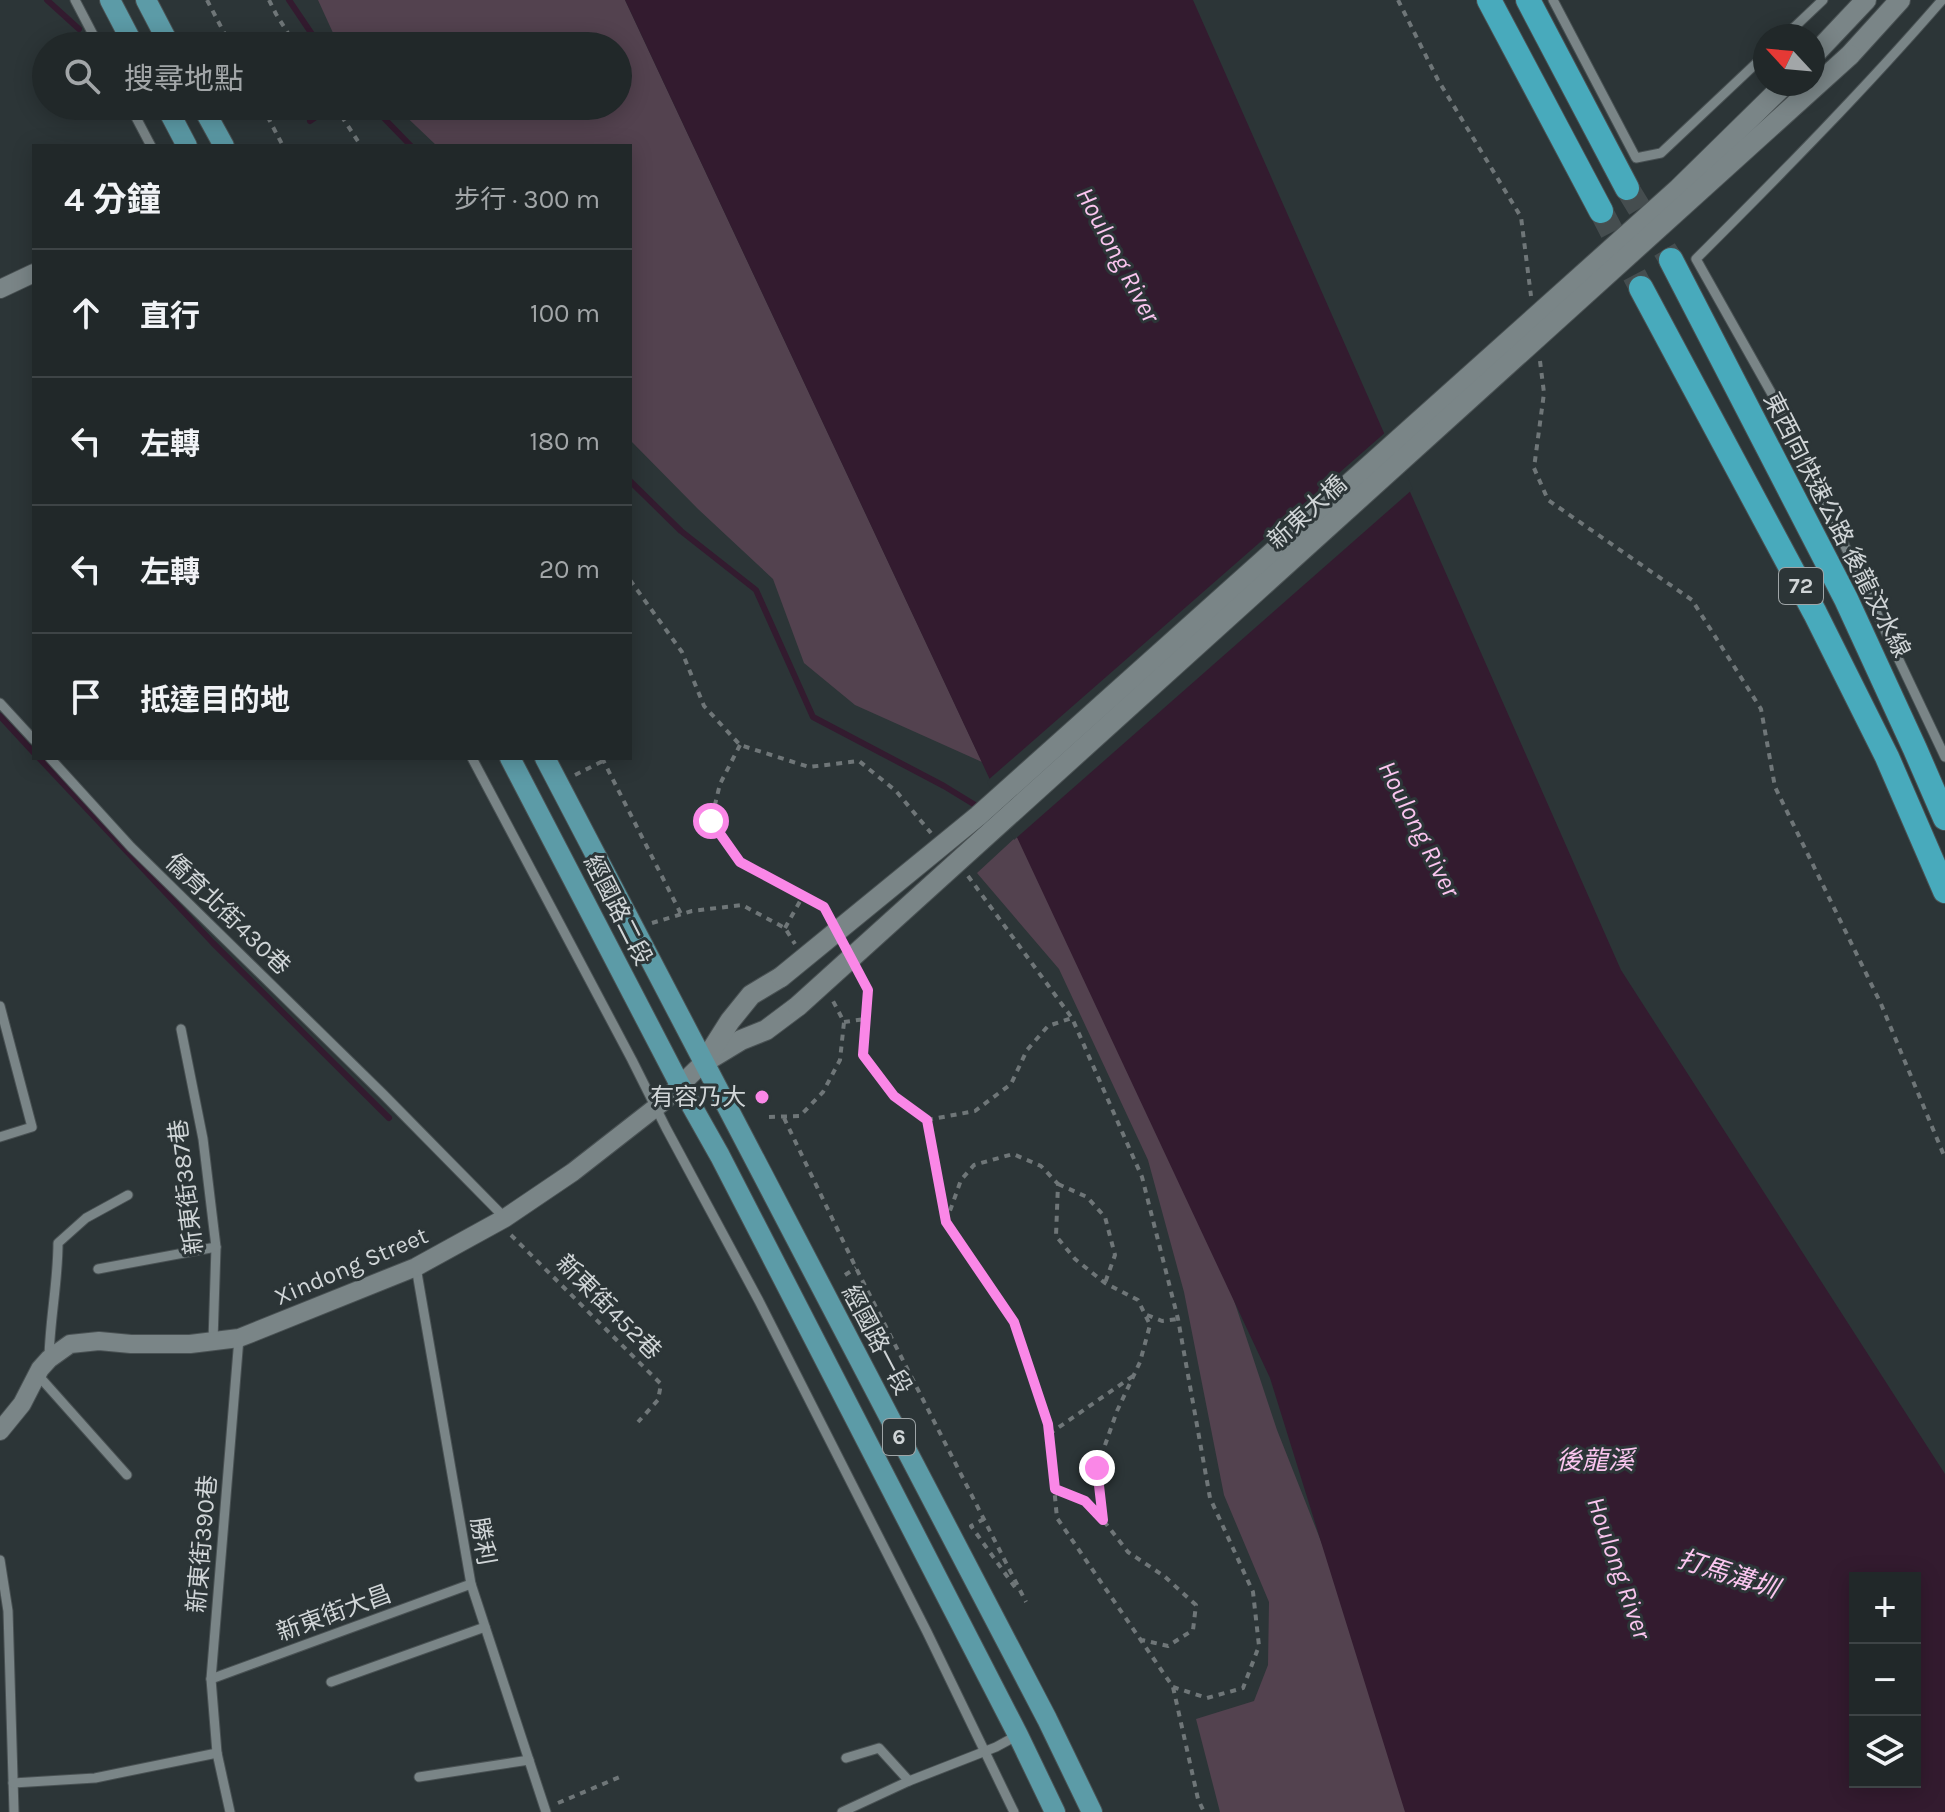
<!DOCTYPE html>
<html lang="zh-TW">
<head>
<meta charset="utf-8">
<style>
  :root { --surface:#212829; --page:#2d3435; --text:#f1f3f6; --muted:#a2a6a8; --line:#3e4446 }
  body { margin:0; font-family:Karla,"Noto Sans TC",sans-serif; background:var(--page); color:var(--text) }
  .controls { position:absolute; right:24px; bottom:24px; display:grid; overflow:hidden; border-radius:0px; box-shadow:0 4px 20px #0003 }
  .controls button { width:72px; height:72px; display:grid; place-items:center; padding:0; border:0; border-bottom:2px solid var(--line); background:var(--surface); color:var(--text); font:40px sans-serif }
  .compass { position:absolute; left:1753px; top:24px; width:72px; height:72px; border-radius:50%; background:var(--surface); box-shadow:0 4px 20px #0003; rotate:296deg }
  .stop { position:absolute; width:24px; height:24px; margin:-18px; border:6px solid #fa87e7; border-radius:50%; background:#fff }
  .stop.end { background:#fa87e7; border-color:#fff; box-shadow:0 2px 8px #0008 }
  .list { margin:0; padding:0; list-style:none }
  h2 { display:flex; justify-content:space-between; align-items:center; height:104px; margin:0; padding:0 32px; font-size:34px }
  h2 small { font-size:26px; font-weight:400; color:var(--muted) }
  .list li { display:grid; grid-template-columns:52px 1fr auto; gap:24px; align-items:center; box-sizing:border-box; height:128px; padding:0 32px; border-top:2px solid var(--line) }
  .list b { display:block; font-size:30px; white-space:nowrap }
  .list em { font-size:26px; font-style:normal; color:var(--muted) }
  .icon { flex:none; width:44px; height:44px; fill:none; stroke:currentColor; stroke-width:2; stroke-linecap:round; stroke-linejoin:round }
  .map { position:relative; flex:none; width:1945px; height:1812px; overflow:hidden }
  .search { position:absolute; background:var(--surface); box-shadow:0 4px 20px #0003; left:32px; top:32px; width:600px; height:88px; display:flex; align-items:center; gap:20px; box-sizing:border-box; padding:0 28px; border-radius:44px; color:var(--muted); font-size:30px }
  .panel { position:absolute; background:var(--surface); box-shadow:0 4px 20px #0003; left:32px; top:144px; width:600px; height:616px; border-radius:0px }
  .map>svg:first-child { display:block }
  .green { fill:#53424f }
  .water { fill:#331b2f; fill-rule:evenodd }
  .pier { fill:#2c3537 }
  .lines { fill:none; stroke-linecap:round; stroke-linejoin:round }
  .stream { stroke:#331b2f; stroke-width:6 }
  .highway-tunnel { stroke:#454d4f; stroke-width:24; stroke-dasharray:24 12; stroke-linecap:butt }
  .lane-casing { stroke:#495153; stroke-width:11 }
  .street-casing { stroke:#495153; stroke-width:20 }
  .secondary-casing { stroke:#495153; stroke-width:22 }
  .primary-casing { stroke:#495153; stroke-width:22 }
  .highway-casing { stroke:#495153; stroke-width:26 }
  .path { stroke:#6f7678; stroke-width:4; stroke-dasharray:6 6; stroke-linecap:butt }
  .lane { stroke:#7a8587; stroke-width:9 }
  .street { stroke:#7a8587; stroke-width:18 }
  .secondary { stroke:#7a8587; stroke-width:20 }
  .primary { stroke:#5c9ba7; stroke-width:20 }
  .highway { stroke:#48aabc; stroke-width:24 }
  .secondary-bridge-casing { stroke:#495153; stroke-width:22; stroke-linecap:butt }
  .secondary-bridge { stroke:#7a8587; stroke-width:20 }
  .route { stroke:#fa87e7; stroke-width:10 }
  .poi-dot { fill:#fa87e7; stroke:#2c3537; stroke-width:3 }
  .labels { text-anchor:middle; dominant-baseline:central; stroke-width:6; stroke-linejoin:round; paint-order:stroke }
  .shield { fill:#2c3537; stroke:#9fa5a7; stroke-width:2 }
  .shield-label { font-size:22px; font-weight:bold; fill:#d0d5d7 }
  .street-label { font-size:24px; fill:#d0d5d7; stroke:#2c3537 }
  .poi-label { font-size:24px; fill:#d0d5d7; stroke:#2c3537; text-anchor:end }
  .water-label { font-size:26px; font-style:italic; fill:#fac5ef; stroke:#2c3537 }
</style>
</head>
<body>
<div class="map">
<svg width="1945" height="1812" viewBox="0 0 1945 1812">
  <rect width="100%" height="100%" fill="#2c3537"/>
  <g class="green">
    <path d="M318,0H625L982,762L855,705L804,663L773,579L698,509L630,440V146H437L395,106H618V46H339Z"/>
    <path d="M1017,836L1210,1228L1277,1430L1428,1812H1220L1196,1719L1254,1701L1268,1665L1269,1602L1224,1495L1184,1292L1148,1160L1059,969L977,873Z"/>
  </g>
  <path class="water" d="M625,0H1193L1621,970L1945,1474V1812H1405L1270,1378ZM1855,1578H1915V1782H1855Z"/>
  <path class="pier" d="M1387,431L1413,489L1014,840L987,781Z"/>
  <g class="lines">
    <g class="stream">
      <path d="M47,0L79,29"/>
      <path d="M289,0L320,46"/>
      <path d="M370,106L378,112L411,146"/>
      <path d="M310,121L332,106"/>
      <path d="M630,481L681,531L756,590L813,717L944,786L980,808"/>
      <path d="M0,716L34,753"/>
      <path d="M39,758L213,943L389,1118"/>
    </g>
    <g class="highway-tunnel">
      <path d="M1627,188L1671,260"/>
      <path d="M1601,211L1641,288"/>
    </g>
    <defs>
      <g id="lane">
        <path d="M75,0L99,46"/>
        <path d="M1553,0L1636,158L1661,153L1765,55"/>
        <path d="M1942,0C1864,90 1780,175 1696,259L1777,403L1945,757"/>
        <path d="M1785,36L1823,0"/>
        <path d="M130,106L151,146"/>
        <path d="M0,703L34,740"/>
        <path d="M50,758L131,847L383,1094L505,1218"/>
        <path d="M472,758L632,1060L666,1128L759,1301L927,1632L1014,1812"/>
        <path d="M0,1006L32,1127L0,1137"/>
        <path d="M181,1029L203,1139L216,1247L213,1341"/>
        <path d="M416,1267L471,1584L546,1812"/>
        <path d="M98,1269L216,1247"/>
        <path d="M49,1357C50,1319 58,1281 58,1243L86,1218L128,1195"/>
        <path d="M37,1374L127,1475"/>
        <path d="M0,1560L8,1611L14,1812"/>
        <path d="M211,1679L471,1584"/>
        <path d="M331,1682L485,1627"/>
        <path d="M846,1758L879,1748L909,1781"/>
        <path d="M419,1777L529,1760"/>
        <path d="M13,1783L95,1778L217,1753"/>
        <path d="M230,1812L217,1753L211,1679L239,1338"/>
        <path d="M842,1812L909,1781L996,1747L1018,1735"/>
      </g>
      <g id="street">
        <path d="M0,289L34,273"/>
        <path d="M0,1431L22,1404L40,1369L49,1359L70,1344L99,1341L131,1344H190L239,1338L416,1267L505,1218L573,1172L664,1101L704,1062"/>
      </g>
      <g id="secondary">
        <path d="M1850,55L1900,0"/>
        <path d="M1813,56L1866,0"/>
        <path d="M708,1060L741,1040L766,1030L798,1006"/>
        <path d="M704,1062L730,1021L751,995L781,977"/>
      </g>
      <g id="primary">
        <path d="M110,0L134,46"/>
        <path d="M146,0L170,46"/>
        <path d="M166,106L187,146"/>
        <path d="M202,106L224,146"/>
        <path d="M510,758L680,1085L720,1156L1018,1735L1055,1812"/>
        <path d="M545,758L1047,1719L1092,1812"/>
      </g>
      <g id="highway">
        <path d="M1489,0L1601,211"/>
        <path d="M1528,0L1627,188"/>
        <path d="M1671,260L1846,599L1915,749L1945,818"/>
        <path d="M1641,288L1815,613L1887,757L1945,891"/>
      </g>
    </defs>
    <use href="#lane" class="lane-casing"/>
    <use href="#street" class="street-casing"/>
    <use href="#secondary" class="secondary-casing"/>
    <use href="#primary" class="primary-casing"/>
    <use href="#highway" class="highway-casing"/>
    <g class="path">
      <path d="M207,0L231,46"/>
      <path d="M269,0L276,14L296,46"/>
      <path d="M1398,0L1438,80L1521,217L1531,296"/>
      <path d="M262,106L283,146"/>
      <path d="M335,106L361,146"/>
      <path d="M1540,361L1544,393L1534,468L1548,500L1692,600L1761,709L1775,787L1881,1004L1945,1158"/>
      <path d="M630,580L682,652L704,706L740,745L809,767L859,761L896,791L931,833"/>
      <path d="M740,745L720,784L711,821L740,862L824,907L829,916"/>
      <path d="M602,758L681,914"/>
      <path d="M575,775L603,761"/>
      <path d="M968,876L1072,1018L1142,1177L1178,1319L1210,1498L1253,1592L1259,1646L1243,1688L1207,1698L1173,1687"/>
      <path d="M652,923L692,911L742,905L785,928L795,944"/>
      <path d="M785,928L803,896"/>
      <path d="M861,977L868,990L863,1055L894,1096L927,1120L946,1222L1014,1322L1048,1424L1057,1518L1173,1687L1198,1799L1204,1812"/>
      <path d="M844,1022L865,1019"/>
      <path d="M769,1117L800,1116L823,1092L840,1060L844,1022L833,1001"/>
      <path d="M784,1118L856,1268L1026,1602"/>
      <path d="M927,1120L975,1111L1011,1084L1027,1050L1048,1026L1072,1018"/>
      <path d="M1058,1184L1087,1197L1105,1217L1115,1255L1105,1283"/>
      <path d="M946,1222L961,1180L974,1165L1013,1154L1041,1166L1058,1184L1056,1236L1075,1259L1105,1283L1138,1300L1150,1325L1140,1362L1117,1411L1097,1468L1103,1520L1128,1552L1164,1576L1196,1605L1193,1630L1168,1646L1142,1640"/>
      <path d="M511,1235L661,1384L658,1400L638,1422"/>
      <path d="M845,1275L856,1268"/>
      <path d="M1147,1315L1162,1321L1178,1319"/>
      <path d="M1049,1434L1133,1376"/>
      <path d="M1055,1489L1085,1501L1101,1518"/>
      <path d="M984,1519L971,1526L1017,1590"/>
      <path d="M558,1803L622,1776"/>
    </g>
    <use href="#lane" class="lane"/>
    <use href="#street" class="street"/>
    <use href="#secondary" class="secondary"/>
    <use href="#primary" class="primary"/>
    <use href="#highway" class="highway"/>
    <defs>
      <g id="secondary-bridge">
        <path d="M781,977L978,816L1678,189L1785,84"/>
        <path d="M798,1006L1850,55"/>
      </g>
    </defs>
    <use href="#secondary-bridge" class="secondary-bridge-casing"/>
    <use href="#secondary-bridge" class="secondary-bridge"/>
  </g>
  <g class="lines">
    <path class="route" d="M711,821L740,862L824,907L868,990L863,1055L894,1096L927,1120L946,1222L1014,1322L1048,1424L1055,1489L1085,1501L1103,1520L1097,1468"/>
  </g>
  <circle class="poi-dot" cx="762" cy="1097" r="8"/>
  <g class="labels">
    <g class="shield">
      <rect x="1779" y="568" width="44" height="36" rx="6"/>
      <rect x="883" y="1419" width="32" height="36" rx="6"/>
    </g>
    <g class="shield-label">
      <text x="1801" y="586">72</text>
      <text x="899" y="1437">6</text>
    </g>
    <g class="street-label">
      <text transform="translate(1307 512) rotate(-42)">新東大橋</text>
      <text transform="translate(1837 525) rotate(63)">東西向快速公路 後龍汶水線</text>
      <text transform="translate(618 910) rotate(63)">經國路二段</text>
      <text transform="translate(228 914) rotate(44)">僑育北街430巷</text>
      <text transform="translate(186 1187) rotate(-97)">新東街387巷</text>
      <text transform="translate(351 1266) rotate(-23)">Xindong Street</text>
      <text transform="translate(609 1307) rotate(45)">新東街452巷</text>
      <text transform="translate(877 1340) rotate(62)">經國路一段</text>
      <text transform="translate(483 1541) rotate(80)">勝利</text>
      <text transform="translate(202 1544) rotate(-85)">新東街390巷</text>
      <text transform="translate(334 1613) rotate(-20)">新東街大昌</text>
    </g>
    <g class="poi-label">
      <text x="746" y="1097">有容乃大</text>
    </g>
    <g class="water-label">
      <text transform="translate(1118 255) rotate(62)">Houlong River</text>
      <text transform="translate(1419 829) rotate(63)">Houlong River</text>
      <text x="1595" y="1460">後龍溪</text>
      <text transform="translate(1619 1568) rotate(71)">Houlong River</text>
      <text transform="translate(1728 1574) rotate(18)">打馬溝圳</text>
    </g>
  </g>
</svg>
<div class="controls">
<button>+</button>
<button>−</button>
<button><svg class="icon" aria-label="layers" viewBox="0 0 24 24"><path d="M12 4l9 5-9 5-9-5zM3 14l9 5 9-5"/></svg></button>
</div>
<svg class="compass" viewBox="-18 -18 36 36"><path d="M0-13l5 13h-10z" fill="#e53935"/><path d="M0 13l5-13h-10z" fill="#a2a6a8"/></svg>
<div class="stop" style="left:711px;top:821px"></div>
<div class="stop end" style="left:1097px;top:1468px"></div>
<div class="search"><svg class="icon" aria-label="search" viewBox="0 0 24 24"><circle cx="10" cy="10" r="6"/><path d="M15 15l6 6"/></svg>搜尋地點</div>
<section class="panel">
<h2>4 分鐘<small>步行 · 300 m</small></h2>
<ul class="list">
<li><svg class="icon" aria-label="ahead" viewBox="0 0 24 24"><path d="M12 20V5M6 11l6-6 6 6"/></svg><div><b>直行</b></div><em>100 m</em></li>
<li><svg class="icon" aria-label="left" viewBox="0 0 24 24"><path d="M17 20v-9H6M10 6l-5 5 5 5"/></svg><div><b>左轉</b></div><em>180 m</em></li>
<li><svg class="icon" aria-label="left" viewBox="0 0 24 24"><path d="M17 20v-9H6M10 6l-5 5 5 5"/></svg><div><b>左轉</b></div><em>20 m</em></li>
<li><svg class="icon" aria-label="arrive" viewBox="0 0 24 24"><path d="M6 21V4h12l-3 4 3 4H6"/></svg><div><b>抵達目的地</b></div></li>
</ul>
</section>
</div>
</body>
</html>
